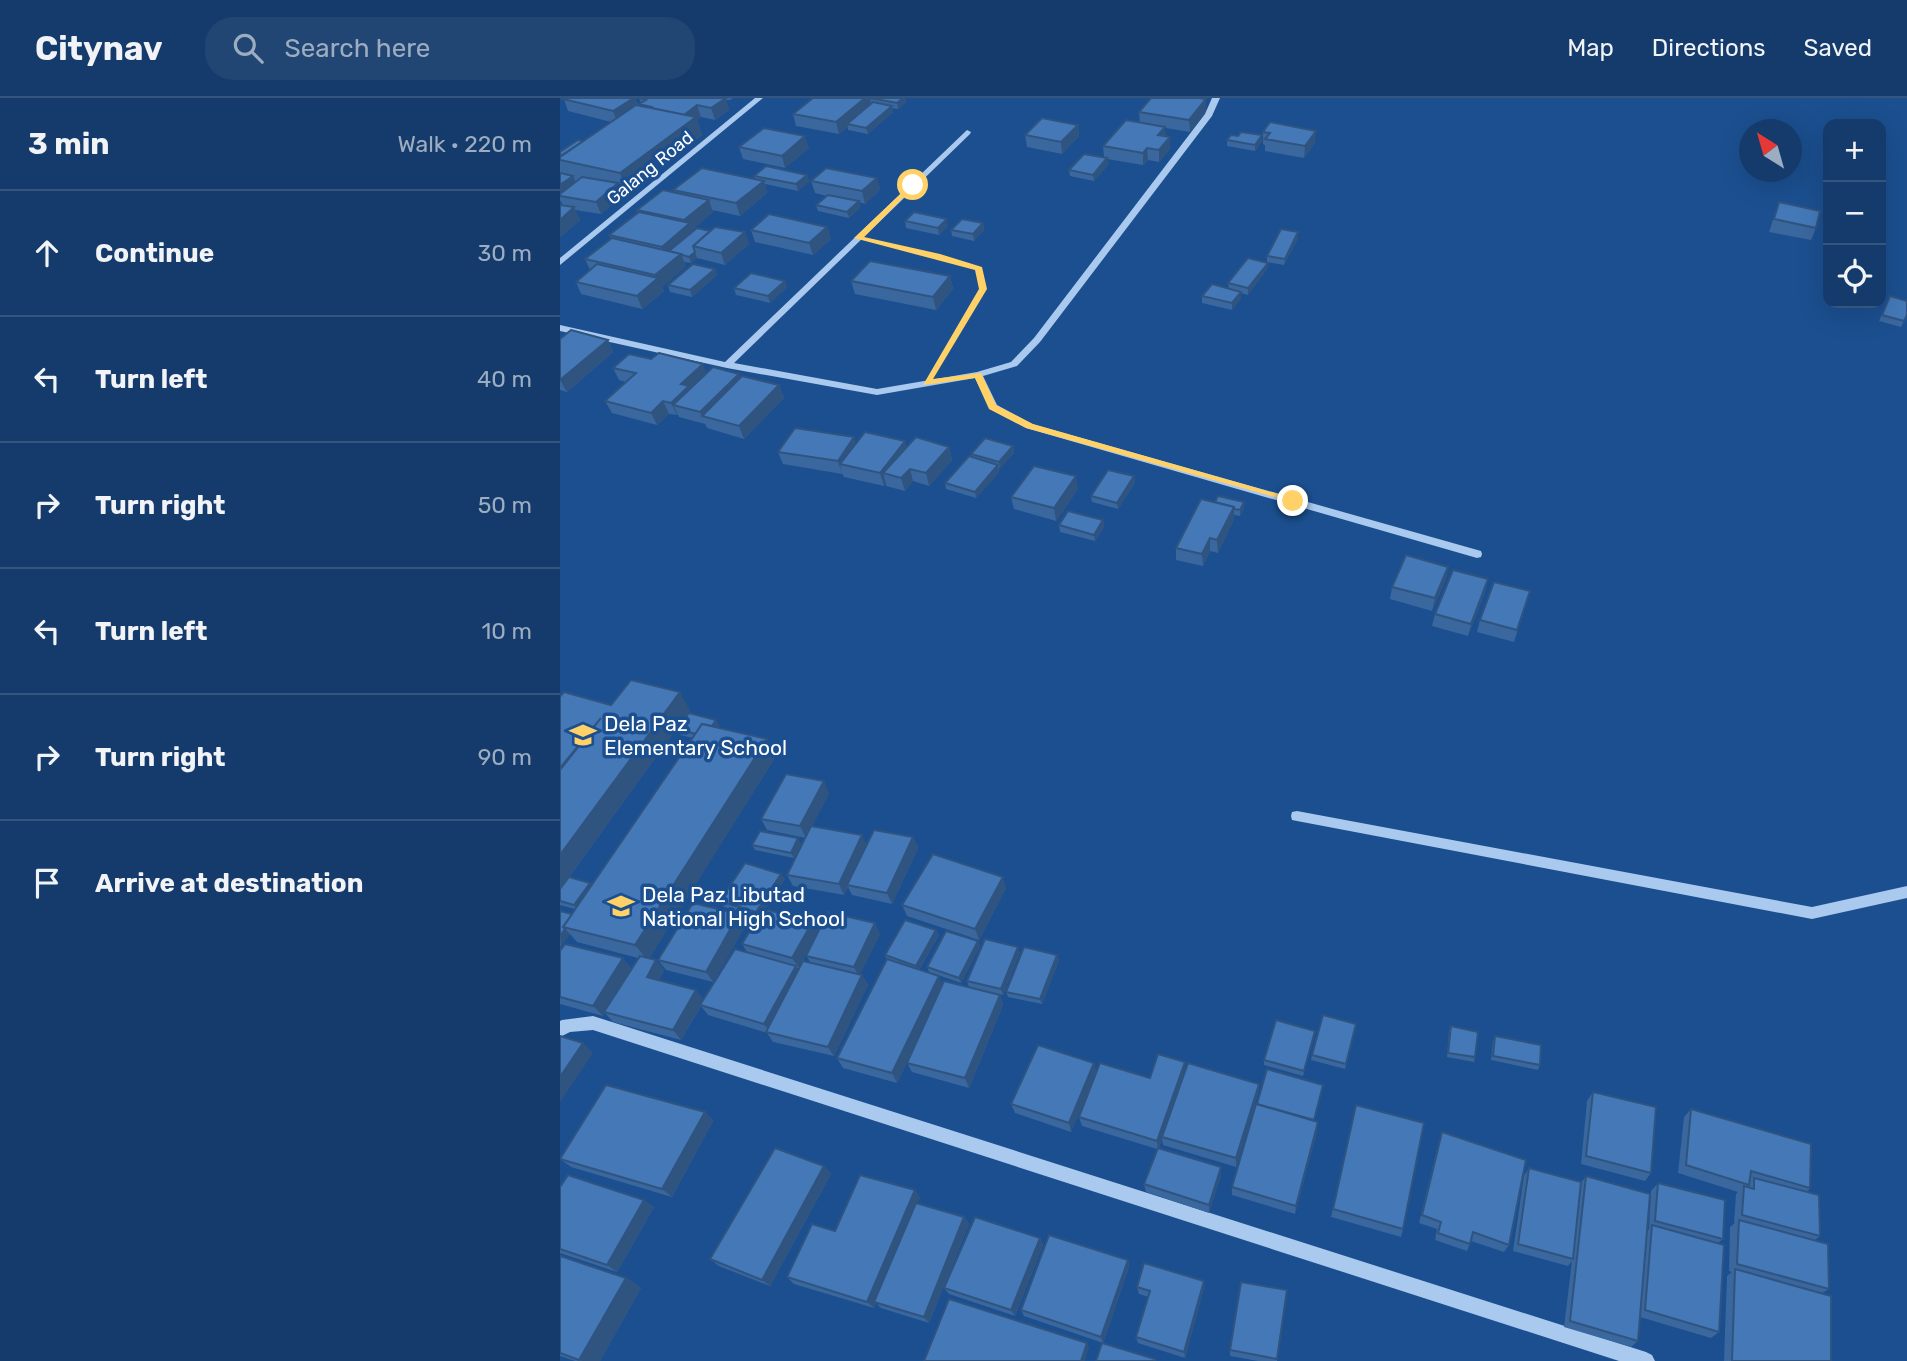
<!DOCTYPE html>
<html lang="en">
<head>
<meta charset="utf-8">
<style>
  :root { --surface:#143b6b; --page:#214673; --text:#f1f3f6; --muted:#9dadc1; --line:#33557e }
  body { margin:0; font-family:Rubik,sans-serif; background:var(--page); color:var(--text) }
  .controls { position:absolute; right:21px; top:21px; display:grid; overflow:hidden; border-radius:14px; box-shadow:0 7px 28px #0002 }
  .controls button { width:63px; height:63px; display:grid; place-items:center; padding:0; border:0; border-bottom:2px solid var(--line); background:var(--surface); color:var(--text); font:35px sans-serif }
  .compass { position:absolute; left:1179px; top:21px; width:63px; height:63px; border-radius:50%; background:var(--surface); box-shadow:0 7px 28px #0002; rotate:323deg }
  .stop { position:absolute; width:21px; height:21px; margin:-16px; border:5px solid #ffd166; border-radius:50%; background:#fff }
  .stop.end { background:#ffd166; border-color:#fff; box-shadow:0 2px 7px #0008 }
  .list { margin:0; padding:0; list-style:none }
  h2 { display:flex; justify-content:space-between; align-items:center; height:91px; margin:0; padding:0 28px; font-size:30px }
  h2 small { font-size:23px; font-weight:400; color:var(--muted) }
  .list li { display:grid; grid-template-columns:46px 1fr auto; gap:21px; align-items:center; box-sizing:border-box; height:126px; padding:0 28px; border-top:2px solid var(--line) }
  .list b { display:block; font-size:26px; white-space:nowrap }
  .list em { font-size:23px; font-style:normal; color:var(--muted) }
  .icon { flex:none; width:38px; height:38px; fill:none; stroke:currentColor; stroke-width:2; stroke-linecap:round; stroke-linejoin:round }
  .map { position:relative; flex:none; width:1347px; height:1263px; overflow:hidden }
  header { display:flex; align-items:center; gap:42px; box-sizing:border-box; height:98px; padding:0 35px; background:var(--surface); border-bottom:2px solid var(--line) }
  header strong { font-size:33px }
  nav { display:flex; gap:38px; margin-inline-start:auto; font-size:24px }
  .search { width:490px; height:63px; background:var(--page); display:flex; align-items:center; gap:18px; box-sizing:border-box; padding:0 24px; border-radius:28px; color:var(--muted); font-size:26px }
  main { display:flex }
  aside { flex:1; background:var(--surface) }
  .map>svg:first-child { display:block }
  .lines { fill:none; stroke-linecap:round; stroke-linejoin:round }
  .path { stroke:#a9c9ee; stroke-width:2.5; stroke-dasharray:2.5 3.5; stroke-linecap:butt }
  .minor { fill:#a9c9ee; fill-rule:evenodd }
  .wall { fill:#3a679d; fill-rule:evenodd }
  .shaded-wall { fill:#305480 }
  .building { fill:#4478b7; stroke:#305480; stroke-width:2 }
  .route { fill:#ffd166 }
  .labels { text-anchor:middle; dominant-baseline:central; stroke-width:7; stroke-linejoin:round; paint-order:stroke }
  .far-street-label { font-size:18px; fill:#fff; stroke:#1b4f8f }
  .poi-label { font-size:21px; fill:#fff; stroke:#1b4f8f; text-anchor:start }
</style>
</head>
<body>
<header>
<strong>Citynav</strong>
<div class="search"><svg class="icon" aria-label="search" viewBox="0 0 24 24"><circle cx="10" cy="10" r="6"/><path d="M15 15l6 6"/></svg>Search here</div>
<nav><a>Map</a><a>Directions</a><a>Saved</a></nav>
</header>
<main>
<aside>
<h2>3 min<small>Walk · 220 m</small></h2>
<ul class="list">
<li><svg class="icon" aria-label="ahead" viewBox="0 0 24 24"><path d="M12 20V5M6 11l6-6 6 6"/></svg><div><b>Continue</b></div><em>30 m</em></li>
<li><svg class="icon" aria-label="left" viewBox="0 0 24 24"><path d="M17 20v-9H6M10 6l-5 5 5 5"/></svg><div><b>Turn left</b></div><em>40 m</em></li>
<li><svg class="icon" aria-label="right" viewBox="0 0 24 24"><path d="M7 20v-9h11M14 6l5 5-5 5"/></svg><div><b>Turn right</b></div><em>50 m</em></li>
<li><svg class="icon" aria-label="left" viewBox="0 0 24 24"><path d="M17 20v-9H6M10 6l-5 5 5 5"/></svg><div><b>Turn left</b></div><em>10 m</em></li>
<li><svg class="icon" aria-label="right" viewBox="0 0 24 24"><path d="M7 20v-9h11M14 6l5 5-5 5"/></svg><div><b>Turn right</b></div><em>90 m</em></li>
<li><svg class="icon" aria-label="arrive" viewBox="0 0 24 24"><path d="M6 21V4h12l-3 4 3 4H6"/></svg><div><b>Arrive at destination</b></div></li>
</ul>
</aside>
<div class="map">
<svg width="1347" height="1263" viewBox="0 0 1347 1263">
  <rect width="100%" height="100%" fill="#1b4f8f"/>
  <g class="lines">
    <path class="path" d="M323,145L419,170L423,191L381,260"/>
    <g class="minor">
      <path d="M195,0H203L0,167V160Z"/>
      <path d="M652,0H660L652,18L480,244L457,268L423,278L437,307L472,326L921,453L922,456L921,459L917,460L466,330L430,311L415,280L317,297L167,270L0,233V227L165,264L407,32L411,34L410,36L174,265L317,291L417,274L451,264L474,240L645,16Z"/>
      <path d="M737,713L1252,809L1347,788V800L1252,821L737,723L732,722L731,718L732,714Z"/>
      <path d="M33,918L1086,1254L1092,1257L1095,1263H1059L33,932L10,934L0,939V923L2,922Z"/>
    </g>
  </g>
  <g class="wall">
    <path d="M0,0H77L75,1L78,7L80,8L79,6L81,5L79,0H173L170,2H166L169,12L155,22L141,19L137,22L142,37L67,93L61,92L63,97L41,116L15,112L20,122L0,139V107L3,108L1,103H0V54L23,43L51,24L8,13L4,1Z"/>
    <path d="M253,0H345L346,4L338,11L332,10L333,14L308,36L288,32V29L279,36L236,28L233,16Z"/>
    <path d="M646,13L630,34L605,30V38L610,39V51L599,64L588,62L583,67L547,61L548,67L534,83L510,78L509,72L544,60L543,48L580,25L579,14Z"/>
    <path d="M518,27L519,38L502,56L467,49L465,37Z"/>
    <path d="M703,34L755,45L744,60L705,53V47L703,46Z"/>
    <path d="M678,38L702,43L695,53L667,48V42Z"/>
    <path d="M179,49L249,50L225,70L183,61Z"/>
    <path d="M247,77L249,83L238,93L205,86L207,95L180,118L152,112L153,114L133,131V133L185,134L189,146L165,167L137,160L131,165L124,164L126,168L102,189L104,193L82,211L21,196L16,184L30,172L25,161L51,140L49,137L78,114L77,112L114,94L113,92L195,81L194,78Z"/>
    <path d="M317,80L320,92L305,106L299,104L300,110L289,120L258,113L256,107L267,98L255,95L251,83Z"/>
    <path d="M1219,104L1256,130L1251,142L1209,134Z"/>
    <path d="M345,123L388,128L379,137L346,130Z"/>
    <path d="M423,125L424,132L414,143L392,138L391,132Z"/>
    <path d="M267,129L271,141L253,157L195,144L191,132Z"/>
    <path d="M738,140L724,167L707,164V158Z"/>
    <path d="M708,165L707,171L688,197L681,195V200L672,212L642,205V198L669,191L668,185Z"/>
    <path d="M155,171L157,177L132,199L110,194L108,187Z"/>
    <path d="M390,178L393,191L376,212L295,196L291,183Z"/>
    <path d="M227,189L210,205L176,197L174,190Z"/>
    <path d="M1330,198L1347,217L1341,229L1319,223Z"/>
    <path d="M0,241L48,242L53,254L7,294L0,292Z"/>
    <path d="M53,270L147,275L181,280L219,287L224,300L184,341L147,330L145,326L119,319L118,317L109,316L97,327L52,315L45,303L66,284L59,282Z"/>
    <path d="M296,346L346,349H389L392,362L369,388L353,383L345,393L326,388V385L324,388L284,379L282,375V376L223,366L218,354Z"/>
    <path d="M453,348L454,355L439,370V374L416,400L386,391L385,385L412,359L411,356Z"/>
    <path d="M574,378L575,385L558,411L532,404L531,398Z"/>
    <path d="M518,391L496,423L454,411L451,399Z"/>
    <path d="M655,404H684V410L680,418L674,417V421L658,455L650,453L643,468L616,462V450Z"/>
    <path d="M543,422L544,429L535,443L500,434L499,427Z"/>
    <path d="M888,469L886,481L872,513L830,501L832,489Z"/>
    <path d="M928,481L925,494L908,538L872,528L875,516Z"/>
    <path d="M970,493L954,544L917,534L920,522Z"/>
    <path d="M51,607L130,612L9,779L30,785L32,787L133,640L120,637L117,631L156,622L159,628L158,630L216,658L89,860L96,862L104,872L99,882L144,901L187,854L182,846L198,819L164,809L160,803L225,781L205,811L253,823L258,834L320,836L300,876L302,877L308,887L274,958L213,944L207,935L148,917L141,908L121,942L53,924L45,915L43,918L0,906V850L72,871L78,860L17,844L10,836L0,849V813L12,816L15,811L0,807V791ZM257,836L246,858L251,865L238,872L237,870H239Z"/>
    <path d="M269,695L252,728L306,746L353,739L358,750L332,806L292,797L288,789L284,797L233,788L227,777L246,740L207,732L201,721Z"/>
    <path d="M241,746L234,760L195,752L192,747Z"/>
    <path d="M446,790L419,842L347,818L342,807Z"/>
    <path d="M179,816L186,827L153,884L106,872L98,862Z"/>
    <path d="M376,832L379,837L359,872L382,888L440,897L443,907L409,990L352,974L347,965L365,926L337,985L283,970L277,960L327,862L325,857Z"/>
    <path d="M418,843L420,848L401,885L369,874L367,869Z"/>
    <path d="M460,854L443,897L409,889L407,883Z"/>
    <path d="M497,857L499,862L482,906L448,899L446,894Z"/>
    <path d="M796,926L785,971L751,962L752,957Z"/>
    <path d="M891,928L915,959L914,964L887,959L889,933Z"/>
    <path d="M754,938L743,978L704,967V962Z"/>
    <path d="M935,938L980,967L978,972L931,962L933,943Z"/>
    <path d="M534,965L536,975L511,1034L455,1015L451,1006Z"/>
    <path d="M625,972L699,986L698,995L676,1069L603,1047L602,1041L599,1050L661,1077L649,1115L586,1094L584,1086L597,1051L522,1028L519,1019L590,980Z"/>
    <path d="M1033,994L1091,1075L1085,1083L1021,1066L1027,1003Z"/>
    <path d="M796,1007L843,1131L841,1139L771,1119Z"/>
    <path d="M1131,1011L1250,1090L1247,1094L1260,1138L1255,1142L1269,1191L1262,1195L1271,1263H1164L1167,1178L1172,1174L1169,1173L1170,1129L1175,1125H1174L1176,1096L1178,1094L1118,1075L1124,1019Z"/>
    <path d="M145,1014L153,1023L112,1099L11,1069L0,1061Z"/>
    <path d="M754,1023L757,1033L735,1116L672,1097V1089Z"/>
    <path d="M882,1034L949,1147L944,1154L911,1143L907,1153L875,1142L877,1131L859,1125L879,1043Z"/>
    <path d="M264,1068L271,1076L210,1188L159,1168L150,1161Z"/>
    <path d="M969,1070L1021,1085L1026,1078L1087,1133L1089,1131L1091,1093L1098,1085L1163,1141L1158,1145L1159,1234L1151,1240L1080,1219L1078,1243L1071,1249L1004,1229L1012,1163L1008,1168L953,1153L964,1078Z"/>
    <path d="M0,1089L84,1102L94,1109L57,1174L0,1155Z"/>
    <path d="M355,1092L360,1100L357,1105L404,1119L409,1126L369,1225L321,1210L316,1205L314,1210L234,1186L227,1179L275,1133Z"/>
    <path d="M480,1140L483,1147L455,1218L389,1196L384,1190Z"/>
    <path d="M0,1158L66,1180L81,1190L40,1263H15L0,1258Z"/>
    <path d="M568,1162L569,1169L543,1245L464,1218L461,1212Z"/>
    <path d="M644,1183V1190L625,1260L578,1245L576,1239L589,1199L579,1196L577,1189Z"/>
    <path d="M727,1192L717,1263H698L670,1258V1252Z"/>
  </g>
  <g class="shaded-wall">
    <path d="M69,0H77L75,1L79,12L58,25L53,13Z"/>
    <path d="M166,0L169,12L155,22L151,10Z"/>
    <path d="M305,0H310L312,8L287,26L288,29L279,36L276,24Z"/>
    <path d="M343,0H345L346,4L338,11L337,5Z"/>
    <path d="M646,1V13L630,34L629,22Z"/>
    <path d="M137,7L141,19L137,22L142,37L67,93L60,75L124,17Z"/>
    <path d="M332,8L333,14L308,36L306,30Z"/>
    <path d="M518,27L519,38L502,56L501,44Z"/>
    <path d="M605,29L606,41L598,37Z"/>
    <path d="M756,33L755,45L744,60L745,48Z"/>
    <path d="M702,37V43L695,53V47Z"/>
    <path d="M245,38L249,50L225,70L222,58Z"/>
    <path d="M610,39V51L599,64V52Z"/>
    <path d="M587,50L588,62L583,67V55Z"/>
    <path d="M547,60L548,67L534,83L533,77Z"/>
    <path d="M247,77L249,83L238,93L236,86Z"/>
    <path d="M13,78L18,90L0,98V87Z"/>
    <path d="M317,80L320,92L305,106L302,93Z"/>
    <path d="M204,83L207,95L180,118L176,105Z"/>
    <path d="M58,85L63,97L41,116L36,104Z"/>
    <path d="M149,102L153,114L133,131L135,138L106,161L102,149L126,128L124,122Z"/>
    <path d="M299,103L300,110L289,120L287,114Z"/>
    <path d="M14,109L20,122L0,139V122Z"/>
    <path d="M387,121L388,128L379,137L378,130Z"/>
    <path d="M423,125L424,132L414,143L413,136Z"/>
    <path d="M267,129L271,141L253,157L249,145Z"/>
    <path d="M185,134L189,146L165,167L161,155Z"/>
    <path d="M738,134V140L724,167L725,161Z"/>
    <path d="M135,154L137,160L131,165L129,159Z"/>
    <path d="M121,156L126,168L102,189L104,193L82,211L77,198L97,181L95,177Z"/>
    <path d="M708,165L707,171L688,197V190Z"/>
    <path d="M155,171L157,177L132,199L130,192Z"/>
    <path d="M390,178L393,191L376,212L373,199Z"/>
    <path d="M225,183L227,189L210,205L208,198Z"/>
    <path d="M681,194V200L672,212V205Z"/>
    <path d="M48,242L53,254L7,294L0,282Z"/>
    <path d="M143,266L148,279L113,307L118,317H117L111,305L121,286Z"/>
    <path d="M179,276L184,289L142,318L140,314Z"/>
    <path d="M219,287L224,300L184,341L179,328Z"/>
    <path d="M103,303L109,316L97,327L91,315Z"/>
    <path d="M294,339L298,352L280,366L282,376L278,363Z"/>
    <path d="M345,343L348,356L323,375L326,385L324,388L320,375Z"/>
    <path d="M453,348L454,355L440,371L439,364Z"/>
    <path d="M389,349L392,362L369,388L366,375Z"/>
    <path d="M438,367L439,374L416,400L415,394Z"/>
    <path d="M350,371L353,383L345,393L341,380Z"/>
    <path d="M516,378L518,391L496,423L494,410Z"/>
    <path d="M574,378L575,385L558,411L557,405Z"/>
    <path d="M684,404V410L680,418V412Z"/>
    <path d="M674,409V421L658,455L657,442Z"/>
    <path d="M543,422L544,429L535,443L534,437Z"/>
    <path d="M650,440V453L643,468L642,456Z"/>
    <path d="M888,469L886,481L872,513L875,500Z"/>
    <path d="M928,481L925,494L908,538L911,526Z"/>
    <path d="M120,594L130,612L0,791V757Z"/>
    <path d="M156,622L159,628L149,644L145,638Z"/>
    <path d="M207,641L216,658L88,863L75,847Z"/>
    <path d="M264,683L269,695L246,740L240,728Z"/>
    <path d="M302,737L307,748L287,787L288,789L284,797L279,786Z"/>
    <path d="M353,739L358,750L332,806L327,795Z"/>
    <path d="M238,740L241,746L234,760L231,755Z"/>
    <path d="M221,776L225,781L200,819L196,814Z"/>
    <path d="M443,779L446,790L419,842L415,831Z"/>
    <path d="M30,785L34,790L19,812L14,807Z"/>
    <path d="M179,816L186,827L153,884L146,874Z"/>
    <path d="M253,823L258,834L239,870L232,860Z"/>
    <path d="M315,825L320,836L299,879L294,869Z"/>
    <path d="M5,831L10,836L1,849L0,838Z"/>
    <path d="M376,832L379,837L358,873L356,868Z"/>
    <path d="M418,843L420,848L401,885L399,880Z"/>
    <path d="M458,849L460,854L443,897L441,891Z"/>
    <path d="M497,857L499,862L482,906L480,901Z"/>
    <path d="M63,860L72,871L43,918L33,908Z"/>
    <path d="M96,862L104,872L95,889L87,879Z"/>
    <path d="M236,868L243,878L211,936L204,926Z"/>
    <path d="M302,877L308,887L274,958L268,949Z"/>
    <path d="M379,878L383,888L337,985L332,975Z"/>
    <path d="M136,892L144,902L121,942L113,932Z"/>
    <path d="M440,897L443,907L409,990L405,980Z"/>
    <path d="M23,945L33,955L0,1004V979Z"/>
    <path d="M625,964V973L602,1039V1041L598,1051L597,1043Z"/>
    <path d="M534,965L536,975L511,1034L509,1025Z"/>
    <path d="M699,986L698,995L676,1069V1060Z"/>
    <path d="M145,1014L153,1023L112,1099L102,1091Z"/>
    <path d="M758,1024L757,1033L735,1116L736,1108Z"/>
    <path d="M264,1068L271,1076L210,1188L202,1182Z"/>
    <path d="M661,1069V1077L649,1115V1107Z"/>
    <path d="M355,1092L360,1100L314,1210L307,1204Z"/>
    <path d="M84,1102L94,1109L57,1174L47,1167Z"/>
    <path d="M404,1119L409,1126L369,1225L364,1219Z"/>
    <path d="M480,1140L483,1147L455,1218L451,1212Z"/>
    <path d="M568,1162L569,1169L543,1245L541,1239Z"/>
    <path d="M66,1180L81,1190L40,1263H22L19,1262Z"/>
    <path d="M644,1183V1190L625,1260L624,1254Z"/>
    <path d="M527,1245L529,1250L525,1263H521Z"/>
  </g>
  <g class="building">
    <path d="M5,0H74L53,13L3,1Z"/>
    <path d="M79,0H166L151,10L137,7L124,17L91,10L92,9L79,6L86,2Z"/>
    <path d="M253,0H305L276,24L233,16Z"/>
    <path d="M310,0H343L337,5Z"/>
    <path d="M591,0H639L646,1L629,22L579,14Z"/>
    <path d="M313,4L332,8L306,30L287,26Z"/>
    <path d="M76,7L136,19L60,75L0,62V59Z"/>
    <path d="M482,20L518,27L501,44L465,37Z"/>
    <path d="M566,22L605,29L598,37L610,39L599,52L587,50L583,55L543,48Z"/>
    <path d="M710,24L756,33L745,48L705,41L710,35L703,34Z"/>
    <path d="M204,30L245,38L222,58L179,49Z"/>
    <path d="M681,34L702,37L695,47L667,42L671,37L678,38Z"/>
    <path d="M18,42L23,43L2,57H0V54Z"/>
    <path d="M524,56L547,60L533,77L509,72Z"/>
    <path d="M206,68L247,77L236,86L194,78Z"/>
    <path d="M142,70L204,83L176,105L113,92Z"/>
    <path d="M266,70L317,80L302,93L251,83Z"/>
    <path d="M0,75L13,78L0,87Z"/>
    <path d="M22,79L58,85L36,104L0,98V96Z"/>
    <path d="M103,92L149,102L124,122L77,112Z"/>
    <path d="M268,97L299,103L287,114L256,107Z"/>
    <path d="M1219,104L1260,113L1256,130L1214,121Z"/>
    <path d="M0,107L14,109L0,122Z"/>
    <path d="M79,114L130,125L102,149L49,137Z"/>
    <path d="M354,114L387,121L378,130L345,123Z"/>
    <path d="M209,116L267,129L249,145L191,132Z"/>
    <path d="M402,121L423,125L413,136L391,132Z"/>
    <path d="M155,129L185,134L161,155L133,148Z"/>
    <path d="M137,130L150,133L133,148L135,154L129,159L109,153Z"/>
    <path d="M721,131L738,134L725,161L707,158Z"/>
    <path d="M52,140L121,156L95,177L25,161Z"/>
    <path d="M688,160L708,165L688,190L668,185Z"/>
    <path d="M310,163L390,178L373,199L291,183Z"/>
    <path d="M37,166L98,180L77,198L16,184Z"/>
    <path d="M133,166L155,171L130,192L108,187Z"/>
    <path d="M191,175L225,183L208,198L174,190Z"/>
    <path d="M652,186L681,194L672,205L642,198Z"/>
    <path d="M1330,198L1347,203V217L1344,223L1322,217Z"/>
    <path d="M11,232L48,242L0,282V241Z"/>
    <path d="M99,255L143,266L121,286L129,288L111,305L103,303L91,315L45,303L76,275L53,270L69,256L91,261Z"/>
    <path d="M153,269L179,276L140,314L113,307Z"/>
    <path d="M182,278L219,287L179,328L142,318Z"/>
    <path d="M235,330L294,339L278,363L218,354Z"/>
    <path d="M305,334L345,343L320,375L280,366Z"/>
    <path d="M356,339L389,349L366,375L350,371L341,380L323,375Z"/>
    <path d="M425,340L453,348L439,364L411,356Z"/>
    <path d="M409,358L438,367L415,394L385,385Z"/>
    <path d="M474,368L516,378L494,410L451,399Z"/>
    <path d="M548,372L574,378L557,405L531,398Z"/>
    <path d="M658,398L684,404L680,412L674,411V409L655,404Z"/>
    <path d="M641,401L674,409L657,442L650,440L642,456L616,450Z"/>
    <path d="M508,413L543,422L534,437L499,427Z"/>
    <path d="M846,457L888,469L875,500L832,489Z"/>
    <path d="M893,472L928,481L911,526L875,516Z"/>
    <path d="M934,484L970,493L957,532L920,522Z"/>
    <path d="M71,582L120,594L0,757V672L41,620L0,670V599L4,594L51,607Z"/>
    <path d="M129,615L156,622L152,628L142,626L136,636L117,631Z"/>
    <path d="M142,626L207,641L75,847L3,829Z"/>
    <path d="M226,676L264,683L240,728L201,721Z"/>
    <path d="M251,728L302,737L279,786L227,777Z"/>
    <path d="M314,732L353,739L327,795L287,787Z"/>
    <path d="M200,733L238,740L231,755L192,747Z"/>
    <path d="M373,756L443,779L415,831L342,807Z"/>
    <path d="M185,765L221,776L196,814L160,803Z"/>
    <path d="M9,779L30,785L14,807L0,803V791Z"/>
    <path d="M133,805L179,816L146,874L98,862Z"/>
    <path d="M203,811L253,823L232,860L182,846Z"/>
    <path d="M0,813L12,816L3,829L5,831L0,838Z"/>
    <path d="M268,814L315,825L294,869L246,858Z"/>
    <path d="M345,822L376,832L356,868L325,857Z"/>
    <path d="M386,833L418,843L399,880L367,869Z"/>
    <path d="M425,841L458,849L441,891L407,883Z"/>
    <path d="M5,846L63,860L33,908L0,899V853Z"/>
    <path d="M464,849L497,857L480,901L446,894Z"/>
    <path d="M175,851L236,868L204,926L140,907Z"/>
    <path d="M80,858L96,862L87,879L136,892L113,932L44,914Z"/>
    <path d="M327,861L379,878L332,975L277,960Z"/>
    <path d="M243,863L302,877L268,949L206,934Z"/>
    <path d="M384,883L440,897L405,980L347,965Z"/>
    <path d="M763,917L796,926L786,966L752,957Z"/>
    <path d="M716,922L755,933L744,973L704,962Z"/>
    <path d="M891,928L918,934L915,959L888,955Z"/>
    <path d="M0,938L23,945L0,979Z"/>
    <path d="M935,938L981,947L980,967L933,958Z"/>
    <path d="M478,947L534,965L509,1025L451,1006Z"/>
    <path d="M598,956L625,964L597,1043L519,1019L540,965L590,980Z"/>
    <path d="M628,965L699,986L676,1060L602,1039Z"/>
    <path d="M707,971L763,987L754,1022L697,1006Z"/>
    <path d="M46,987L145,1014L102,1091L0,1061Z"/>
    <path d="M1033,994L1096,1009L1091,1075L1026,1058Z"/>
    <path d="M696,1006L758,1024L736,1108L672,1089Z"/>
    <path d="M796,1007L864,1025L843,1131L773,1111Z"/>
    <path d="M1131,1011L1251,1046L1250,1090L1191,1073L1189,1087L1126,1067Z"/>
    <path d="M882,1034L966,1062L949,1147L913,1134L910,1146L878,1135L881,1124L862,1117Z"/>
    <path d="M215,1050L264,1068L202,1182L150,1161Z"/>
    <path d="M598,1050L661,1069L649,1107L584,1086Z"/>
    <path d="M969,1070L1021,1084L1013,1161L958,1146Z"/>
    <path d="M8,1077L84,1102L47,1167L0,1151V1089Z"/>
    <path d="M300,1077L355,1092L307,1204L227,1179L252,1126L275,1133Z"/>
    <path d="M1026,1078L1090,1096L1078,1243L1010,1223Z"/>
    <path d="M1194,1080L1259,1097L1260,1138L1182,1117L1184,1088L1194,1091Z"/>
    <path d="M1098,1085L1165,1102L1163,1141L1095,1123Z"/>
    <path d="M356,1105L404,1119L364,1219L314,1204Z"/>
    <path d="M415,1119L480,1140L451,1212L384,1190Z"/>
    <path d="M1179,1122L1268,1146L1269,1191L1177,1166Z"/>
    <path d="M1092,1127L1164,1147L1159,1234L1085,1212Z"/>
    <path d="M489,1137L568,1162L541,1239L461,1212Z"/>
    <path d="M0,1158L66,1180L19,1262L0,1255Z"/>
    <path d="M584,1165L644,1183L624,1254L576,1239L590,1193L577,1189Z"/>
    <path d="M1175,1171L1271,1198V1263H1172Z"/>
    <path d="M681,1184L727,1192L717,1261L670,1252Z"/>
    <path d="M389,1201L527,1245L521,1263H364Z"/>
    <path d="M542,1245L595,1261V1263H536Z"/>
  </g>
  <path class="route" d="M353,84L355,88L304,139L380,156L422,169L427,191L373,281L421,275L436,307L473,326L736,401V405L466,330L429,311L415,280L363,287L419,191L415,172L294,140Z"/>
  <defs>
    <symbol id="school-bare" viewBox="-9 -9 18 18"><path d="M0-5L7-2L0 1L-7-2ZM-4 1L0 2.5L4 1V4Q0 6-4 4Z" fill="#ffd166" stroke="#1b4f8f" stroke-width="2.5" paint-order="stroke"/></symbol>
  </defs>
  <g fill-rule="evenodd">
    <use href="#school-bare" x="4" y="618" width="38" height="38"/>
    <use href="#school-bare" x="42" y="789" width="38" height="38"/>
  </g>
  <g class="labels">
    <g class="far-street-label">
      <text transform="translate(90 70) rotate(-39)">Galang Road</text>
    </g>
    <g class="poi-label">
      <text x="44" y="625">Dela Paz<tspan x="44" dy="24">Elementary School</tspan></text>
      <text x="82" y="796">Dela Paz Libutad<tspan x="82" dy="24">National High School</tspan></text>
    </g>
  </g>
</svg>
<div class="controls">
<button>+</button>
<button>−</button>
<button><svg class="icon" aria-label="locate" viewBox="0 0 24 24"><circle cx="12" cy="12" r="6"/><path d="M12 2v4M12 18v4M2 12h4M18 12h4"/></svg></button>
</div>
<svg class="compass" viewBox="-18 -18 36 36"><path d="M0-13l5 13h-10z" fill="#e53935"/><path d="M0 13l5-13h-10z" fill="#9dadc1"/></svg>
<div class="stop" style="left:353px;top:87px"></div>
<div class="stop end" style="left:733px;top:403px"></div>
</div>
</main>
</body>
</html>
